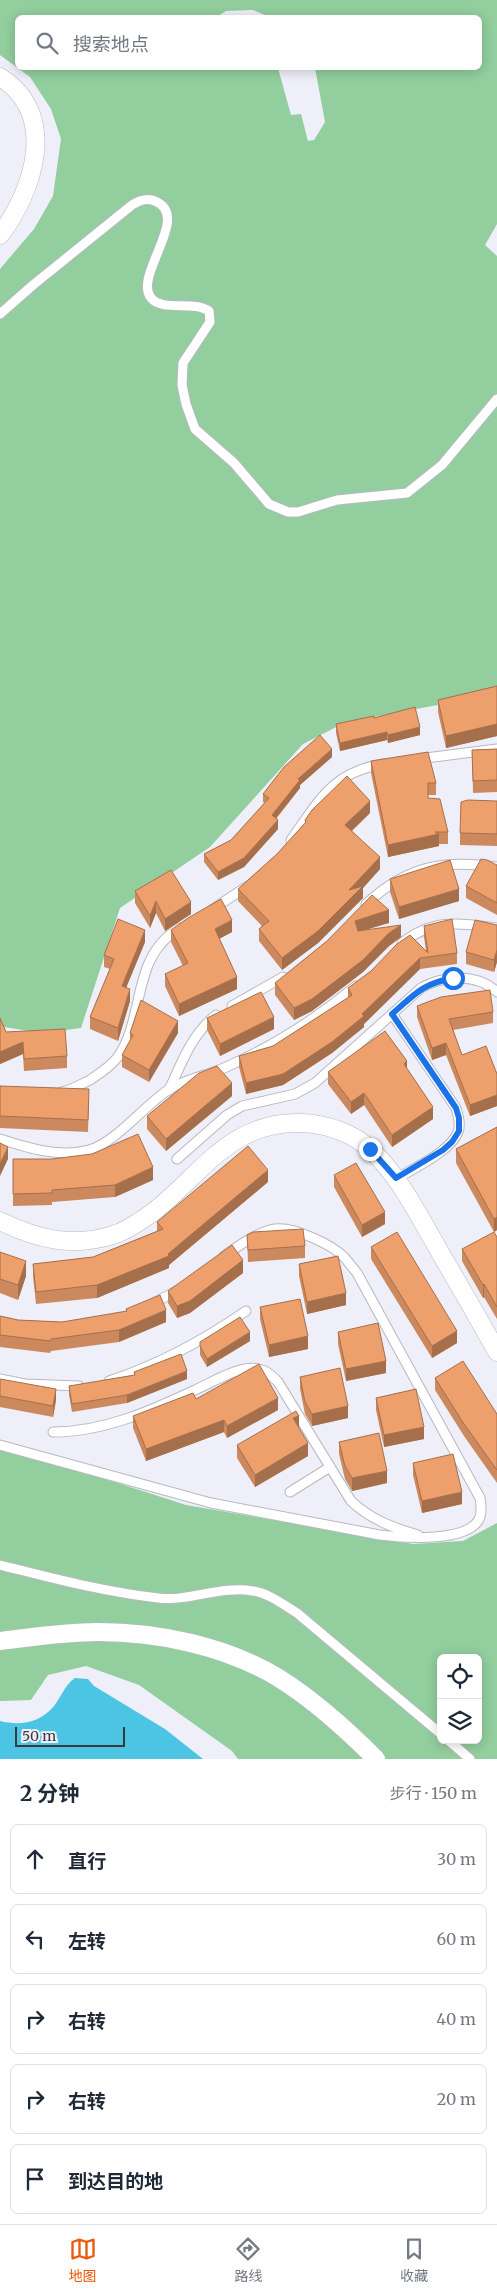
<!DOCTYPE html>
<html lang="zh">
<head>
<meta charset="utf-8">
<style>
  :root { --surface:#fff; --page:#f6f6f7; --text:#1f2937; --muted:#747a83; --line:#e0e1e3; --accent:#ea580c }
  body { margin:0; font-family:Merriweather,"Noto Sans SC",serif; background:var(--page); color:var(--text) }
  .controls { position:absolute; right:15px; bottom:15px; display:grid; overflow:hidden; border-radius:8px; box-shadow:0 2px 12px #0003 }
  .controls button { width:45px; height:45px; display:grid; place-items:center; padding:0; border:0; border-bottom:1px solid var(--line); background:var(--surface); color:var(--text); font:25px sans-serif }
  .scale { position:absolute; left:15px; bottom:12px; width:110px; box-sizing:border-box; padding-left:5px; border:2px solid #3a3a3e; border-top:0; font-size:14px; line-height:18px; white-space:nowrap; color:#3a3a3e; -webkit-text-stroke:4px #efeff9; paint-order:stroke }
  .stop { position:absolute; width:15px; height:15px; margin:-11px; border:4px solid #1a73e8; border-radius:50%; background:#fff }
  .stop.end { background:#1a73e8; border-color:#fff; box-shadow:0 1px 5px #0008 }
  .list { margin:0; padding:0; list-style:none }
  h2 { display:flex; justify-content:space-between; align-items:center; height:65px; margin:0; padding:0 20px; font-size:21px }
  h2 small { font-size:16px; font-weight:400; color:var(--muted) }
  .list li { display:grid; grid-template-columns:32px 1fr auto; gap:15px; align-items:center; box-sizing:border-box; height:70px; margin:0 10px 10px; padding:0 10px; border:1px solid var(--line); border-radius:8px }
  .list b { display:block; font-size:19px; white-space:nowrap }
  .list em { font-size:16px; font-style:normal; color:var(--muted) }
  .icon { flex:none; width:28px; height:28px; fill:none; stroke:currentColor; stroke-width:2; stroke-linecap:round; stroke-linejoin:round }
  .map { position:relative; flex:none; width:497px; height:1759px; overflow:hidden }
  .search { position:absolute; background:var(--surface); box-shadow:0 2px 12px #0003; left:15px; right:15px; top:15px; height:55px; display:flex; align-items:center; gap:12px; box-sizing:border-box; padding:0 18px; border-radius:8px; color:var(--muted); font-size:19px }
  .sheet { height:465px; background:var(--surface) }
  nav { display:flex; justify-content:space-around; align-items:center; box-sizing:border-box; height:70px; border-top:1px solid var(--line); background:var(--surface); font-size:14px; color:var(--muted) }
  nav a { display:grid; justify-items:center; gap:2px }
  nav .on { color:var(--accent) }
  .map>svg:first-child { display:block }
  .green { fill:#92ce9e; fill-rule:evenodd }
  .water { fill:#4cc5e4 }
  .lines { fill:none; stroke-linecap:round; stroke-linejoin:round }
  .service-casing { stroke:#b9b8c2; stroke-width:11 }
  .minor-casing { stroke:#b9b8c2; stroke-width:19 }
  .service { stroke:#fff; stroke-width:9 }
  .minor { stroke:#fff; stroke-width:18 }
  .wall { fill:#cc895d }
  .shaded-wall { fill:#a66f4c }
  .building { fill:#ed9f6c; stroke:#a66f4c }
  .route { stroke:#1a73e8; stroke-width:6 }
</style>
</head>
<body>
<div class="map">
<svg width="497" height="1759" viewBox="0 0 497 1759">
  <rect width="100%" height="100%" fill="#efeff9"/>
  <g class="green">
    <path d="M0,0H497V224L485,245L497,256V694L346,722L303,744L210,847L120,908L81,1028L42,1033L4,1027L0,1028V269L34,229L53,196L61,139L51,109L30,77L0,55ZM253,10L272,18H480V68H315L325,122L314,140L308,141L301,114L291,115L278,68H18V18H215L226,11Z"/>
    <path d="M0,1445L186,1505L413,1544L463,1541L497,1523V1759H238L232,1751L139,1685L86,1666L48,1675L31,1700L0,1701ZM441,1658H478V1740H441Z"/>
  </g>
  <path class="water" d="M75,1678L88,1679L94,1686L165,1729L203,1759H0V1721C20,1726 40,1723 54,1706C61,1697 65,1685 75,1678Z"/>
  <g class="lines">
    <defs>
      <g id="service">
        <path d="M0,314L33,285L132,205C140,200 148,197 157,202C190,218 133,276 151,298C163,312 193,300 209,311L210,322L183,363L182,385L186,404L195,429L234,463L269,504L288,512H298L337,500L407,493L442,465L497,399"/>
        <path d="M418,759L497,749"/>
        <path d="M291,840C319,801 332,772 383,764"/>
        <path d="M366,904C407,866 443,859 497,867"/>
        <path d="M213,909L246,887"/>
        <path d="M402,943C433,918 460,923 497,928"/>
        <path d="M232,1006L283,977"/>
        <path d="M392,1014L456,1108C458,1115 461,1125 458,1132C451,1151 414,1168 396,1179"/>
        <path d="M169,1090C182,1062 192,1034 216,1015"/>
        <path d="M62,1092C72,1090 81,1084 90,1080C99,1074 110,1067 117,1058C146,1019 130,956 180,928"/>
        <path d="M0,1139C28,1148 59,1158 89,1150C115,1143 144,1106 168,1090C185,1079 205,1076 224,1068C272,1047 316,1019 356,986"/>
        <path d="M177,1159L227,1115L242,1106L295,1094L315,1083L421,988C444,975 477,973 497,992"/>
        <path d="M152,1304L178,1290"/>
        <path d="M0,1379L25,1384L79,1386"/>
        <path d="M109,1381C158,1365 204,1340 246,1311"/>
        <path d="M53,1432C104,1432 150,1411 195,1390C211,1383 228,1372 245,1369C259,1366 268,1371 278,1382L351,1501C370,1519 393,1528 418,1535"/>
        <path d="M0,1445L211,1503L380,1535C403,1538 471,1543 480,1517C482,1511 481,1504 480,1498L357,1273C353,1268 349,1263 345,1258C333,1245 293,1226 275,1229C257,1232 240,1245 224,1256"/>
        <path d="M290,1492L330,1467"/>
        <path d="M0,1565C52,1578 104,1592 158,1598C189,1602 221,1585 253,1591C268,1593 284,1605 297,1613L441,1734"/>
        <path d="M448,1740L470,1759"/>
      </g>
      <g id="minor">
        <path d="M0,77C59,114 34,190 0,235"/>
        <path d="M0,1221C37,1239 72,1248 113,1235C127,1231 140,1221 152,1213C202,1174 231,1120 302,1123C327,1124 353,1133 371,1150C398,1175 415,1209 433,1240C454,1277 476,1314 497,1352"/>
        <path d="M0,1641C33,1637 65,1632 98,1632C158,1632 225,1646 277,1677C313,1699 346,1729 376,1759"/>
      </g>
    </defs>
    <use href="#service" class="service-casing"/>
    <use href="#minor" class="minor-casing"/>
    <use href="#service" class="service"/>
    <use href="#minor" class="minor"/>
  </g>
  <g class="wall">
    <path d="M497,686V736L446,748L438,712V700Z"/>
    <path d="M374,718L420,735L388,743L387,740L340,751L336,733V724Z"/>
    <path d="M497,749V792L473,793L472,750Z"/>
    <path d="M332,757L300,785V788L276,819L278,829L244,867L218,880L204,862V854L231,840L265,803L263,802V794Z"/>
    <path d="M371,761L436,783V795H428V798L448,832V844H439V846L388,857L371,773Z"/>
    <path d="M497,801V846L460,845V833Z"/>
    <path d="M370,813L352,831L380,869L363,888V898L318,943L282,970L259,941V929L262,926L238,901V889L277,854L305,823V820Z"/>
    <path d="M497,865V915L466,898V886Z"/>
    <path d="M390,879L459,901L399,919L390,892Z"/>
    <path d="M135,891L191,914L165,931L156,913L150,928L135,903Z"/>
    <path d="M389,923L364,930L401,937L389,946L363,972L312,1011L294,1020L275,995V983L327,941Z"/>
    <path d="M497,925V962L494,972L466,964V952Z"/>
    <path d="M424,926L457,953V964L420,969L364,1024V1027L332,1053L283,1085L246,1094L239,1067V1056L273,1046L348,998V988L426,951L424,937Z"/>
    <path d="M171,930L232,932L219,939L237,989L179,1016L165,986V974L183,966L171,942Z"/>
    <path d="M145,942L126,987L130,1001L118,1041L90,1029V1017L110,969L104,967V955Z"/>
    <path d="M417,1006L493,1012V1023L453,1030L462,1055L497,1074V1106L470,1116L446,1055L432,1060L417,1017Z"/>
    <path d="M0,1018L6,1032L67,1056V1068L24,1071L23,1054L0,1064Z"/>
    <path d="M207,1018L274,1029L220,1056L207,1030Z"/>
    <path d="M130,1033H178L149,1082L122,1067V1055L130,1041Z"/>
    <path d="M407,1069L433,1119L392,1147L364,1105L351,1114L328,1084V1072Z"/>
    <path d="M0,1086L89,1101L88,1132L0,1128Z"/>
    <path d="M232,1096L166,1151L147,1129V1116Z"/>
    <path d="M497,1127V1230L494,1232L456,1163V1149Z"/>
    <path d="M13,1159L153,1180L115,1197L52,1202V1205L13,1206Z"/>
    <path d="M334,1175L385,1224L362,1237L334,1187Z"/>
    <path d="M268,1182L169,1265V1268L97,1298L36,1304L33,1276V1264L93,1257L157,1231V1222Z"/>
    <path d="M247,1235L305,1246V1258L248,1262Z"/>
    <path d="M497,1237V1319L484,1297L483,1298L462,1261V1249Z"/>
    <path d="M371,1247L457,1343L432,1358L371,1259Z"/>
    <path d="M0,1252L26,1276L18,1300L0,1293Z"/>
    <path d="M299,1264L346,1305L307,1314L299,1276Z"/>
    <path d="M243,1273L190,1313L177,1318L168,1303V1291Z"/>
    <path d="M260,1307L308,1349L269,1357L260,1319Z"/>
    <path d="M126,1309L166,1322L119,1342L51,1351L50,1353L0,1347V1316L18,1320L62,1322L126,1312Z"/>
    <path d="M338,1332L386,1373L346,1381L338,1344Z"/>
    <path d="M250,1341L207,1367L200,1355V1342Z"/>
    <path d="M134,1372L187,1379L127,1403L72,1412L69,1395V1386L134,1375Z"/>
    <path d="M300,1377L348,1418L312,1426L305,1414L300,1389Z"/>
    <path d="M435,1378L497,1414V1483L464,1436L435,1390Z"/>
    <path d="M0,1379L56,1400L53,1417L0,1407Z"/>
    <path d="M376,1398L424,1439L384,1447L376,1410Z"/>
    <path d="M196,1399L278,1410L227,1438L224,1432L146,1461L133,1428V1416Z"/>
    <path d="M299,1428L308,1456L255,1487L237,1458V1445Z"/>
    <path d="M339,1442L387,1483L352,1491L345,1479L339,1454Z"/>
    <path d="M413,1463L462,1504L422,1513L413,1475Z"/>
  </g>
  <g class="shaded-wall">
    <path d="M497,724V736L446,748V736Z"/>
    <path d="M420,727V735L388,743V735Z"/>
    <path d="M387,732V740L340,751V743Z"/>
    <path d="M332,749V757L300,785V788L272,823V815L298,779Z"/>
    <path d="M370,801V813L345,837V825Z"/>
    <path d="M278,820V829L244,867L218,880V872Z"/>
    <path d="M439,834V846L388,857V845Z"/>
    <path d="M380,857V869L363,888V898L318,943L282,970V958L349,890Z"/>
    <path d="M459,889V901L399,919V907Z"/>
    <path d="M156,901V913L150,928V916Z"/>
    <path d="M191,902V914L165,931V919Z"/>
    <path d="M389,910V923L355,933V921Z"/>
    <path d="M232,920V932L215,941V929Z"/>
    <path d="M401,925V937L389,946L363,972L312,1011L294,1020V1008L389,933Z"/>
    <path d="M145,930V942L122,998V986Z"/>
    <path d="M497,950V962L494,972V960Z"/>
    <path d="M420,958V969L364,1024V1027L332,1053L283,1085L246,1094V1083L362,1014Z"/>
    <path d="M237,977V989L179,1016V1004Z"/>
    <path d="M130,989V1001L118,1041V1028Z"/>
    <path d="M274,1017V1029L220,1056V1044Z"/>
    <path d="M178,1021V1033L149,1082V1070Z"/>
    <path d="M23,1042V1054L0,1064V1052Z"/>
    <path d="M446,1043V1055L432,1060V1048Z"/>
    <path d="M407,1061V1073L404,1064Z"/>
    <path d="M232,1083V1096L166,1151V1139Z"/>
    <path d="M364,1093V1105L351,1114V1102Z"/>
    <path d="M497,1095V1106L470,1116V1105Z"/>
    <path d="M433,1107V1119L392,1147V1135Z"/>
    <path d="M8,1147V1159L0,1176V1164Z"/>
    <path d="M153,1167V1180L115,1197V1185Z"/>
    <path d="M268,1170V1182L169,1265V1268L97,1298V1285L168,1254Z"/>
    <path d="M385,1212V1224L362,1237V1225Z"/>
    <path d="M497,1217V1230L494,1232V1219Z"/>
    <path d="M243,1260V1273L190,1313L177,1318V1306Z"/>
    <path d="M26,1261V1276L18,1300V1285Z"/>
    <path d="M484,1284V1297L483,1298V1285Z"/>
    <path d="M346,1293V1305L307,1314V1302Z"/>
    <path d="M166,1310V1322L119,1342V1330Z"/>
    <path d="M457,1331V1343L432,1358V1346Z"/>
    <path d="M250,1332V1341L207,1367V1359Z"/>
    <path d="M308,1336V1349L269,1357V1345Z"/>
    <path d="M386,1361V1373L346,1381V1369Z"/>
    <path d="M187,1371V1379L127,1403V1395Z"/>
    <path d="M56,1389V1400L53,1417V1406Z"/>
    <path d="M278,1398V1410L227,1438V1426Z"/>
    <path d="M348,1406V1418L312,1426V1414Z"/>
    <path d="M299,1416V1428L293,1418Z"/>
    <path d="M224,1420V1432L146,1461V1449Z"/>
    <path d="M424,1427V1439L384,1447V1435Z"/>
    <path d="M308,1443V1456L255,1487V1475Z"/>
    <path d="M387,1471V1483L352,1491V1478Z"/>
    <path d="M462,1492V1504L422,1513V1501Z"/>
  </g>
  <g class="building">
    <path d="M497,686V724L446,736L438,700Z"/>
    <path d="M415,707L420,727L388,735L387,732L340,743L336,724L374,716V718Z"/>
    <path d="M320,735L332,749L298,779L300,780L272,815L278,820L244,858L218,872L204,854L231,840L269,798L263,794L284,767Z"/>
    <path d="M497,749V780L473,781L472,750Z"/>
    <path d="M428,752L436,783H428V798L440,799L448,832H435L439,834L388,845L371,761Z"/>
    <path d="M347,776L370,801L345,825L380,857L349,890L363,886L318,931L282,958L259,929L269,921L238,889L277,854L306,822L305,820L312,810Z"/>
    <path d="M468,800L497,801V834L460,833L461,802Z"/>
    <path d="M481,859L487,860L497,865V903L466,886Z"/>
    <path d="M450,860L459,889L399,907L390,879Z"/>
    <path d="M171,870L191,902L165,919L156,901L150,916L135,891Z"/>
    <path d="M372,895L389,910L355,921L358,931L401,925L389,933L363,960L312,999L294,1008L275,983L327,941Z"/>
    <path d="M221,899L232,920L215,929L237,977L179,1004L165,974L188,963L171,930L188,918Z"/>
    <path d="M118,919L145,930L122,986L130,989L118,1028L90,1017L114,959L104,955Z"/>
    <path d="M452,919L457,953L420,958L362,1014L364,1016L332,1042L283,1074L246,1083L239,1056L273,1046L352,995L348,988L371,971L397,944L410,935L428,953L424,926Z"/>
    <path d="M475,920L497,925V950L494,960L466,952Z"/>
    <path d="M490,990L493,1012L449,1019L462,1055L486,1046L497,1074V1095L470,1105L446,1043L432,1048L417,1006L441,997Z"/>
    <path d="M261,992L274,1017L220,1044L207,1018Z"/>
    <path d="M141,1000L178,1021L149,1070L122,1055L133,1035L130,1033Z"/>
    <path d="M0,1018L6,1032L65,1029L67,1056L24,1059L23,1042L0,1052Z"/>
    <path d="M385,1031L407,1061L404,1064L433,1107L392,1135L364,1093L351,1102L328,1072Z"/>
    <path d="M217,1066L232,1083L166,1139L147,1116L199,1073Z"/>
    <path d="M0,1086L89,1089L88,1120L0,1116Z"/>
    <path d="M497,1127V1217L494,1219L456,1149Z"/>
    <path d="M138,1134L153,1167L115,1185L52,1190V1193L13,1194V1159H52L92,1154Z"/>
    <path d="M0,1143L8,1147L0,1164Z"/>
    <path d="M248,1146L268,1170L168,1254L169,1256L97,1285L36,1292L33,1264L93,1257L163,1229L157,1222Z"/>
    <path d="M356,1163L385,1212L362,1225L334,1175Z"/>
    <path d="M303,1229L305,1246L248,1250L247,1235L253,1232Z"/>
    <path d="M397,1232L457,1331L432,1346L371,1247Z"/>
    <path d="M494,1232L497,1237V1307L484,1284L483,1285L462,1249Z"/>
    <path d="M232,1245L243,1260L190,1301L177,1306L168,1291Z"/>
    <path d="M0,1252L26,1261L18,1285L0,1279Z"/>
    <path d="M338,1256L346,1293L307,1302L299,1264Z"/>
    <path d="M160,1295L166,1310L119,1330L51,1339L50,1341L0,1335V1316L18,1320L62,1322L127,1311L126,1309Z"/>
    <path d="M300,1299L308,1336L269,1345L260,1307Z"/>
    <path d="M240,1317L250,1332L207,1359L200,1346V1342Z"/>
    <path d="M378,1323L386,1361L346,1369L338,1332Z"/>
    <path d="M181,1354L187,1371L127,1395L72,1404L69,1386L135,1375L134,1372Z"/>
    <path d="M463,1361L497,1414V1470L464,1424L435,1378Z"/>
    <path d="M259,1364L278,1398L227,1426L224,1420L146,1449L133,1416L193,1393L196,1399Z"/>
    <path d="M340,1368L348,1406L312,1414L305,1402L300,1377Z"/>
    <path d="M0,1379L56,1389L53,1406L0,1396Z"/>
    <path d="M416,1389L424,1427L384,1435L376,1398Z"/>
    <path d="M296,1411L299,1416L293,1418L308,1443L255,1475L237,1445Z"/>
    <path d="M379,1433L387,1471L352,1478L345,1466L339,1442Z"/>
    <path d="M453,1454L462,1492L422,1501L413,1463Z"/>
  </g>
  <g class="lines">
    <path class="route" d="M370,1149L396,1178L443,1150L452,1142L459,1131V1118L456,1108L392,1014C415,994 422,984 453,978"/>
  </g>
</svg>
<div class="controls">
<button><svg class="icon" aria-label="locate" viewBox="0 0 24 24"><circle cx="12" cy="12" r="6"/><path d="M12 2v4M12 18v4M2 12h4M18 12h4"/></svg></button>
<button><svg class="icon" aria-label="layers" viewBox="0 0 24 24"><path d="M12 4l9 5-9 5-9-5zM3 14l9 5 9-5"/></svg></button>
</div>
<div class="scale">50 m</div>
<div class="stop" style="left:453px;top:978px"></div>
<div class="stop end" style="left:370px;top:1149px"></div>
<div class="search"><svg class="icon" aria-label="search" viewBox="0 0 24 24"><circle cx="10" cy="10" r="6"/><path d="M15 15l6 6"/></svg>搜索地点</div>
</div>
<section class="sheet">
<h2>2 分钟<small>步行 · 150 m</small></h2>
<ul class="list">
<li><svg class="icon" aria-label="ahead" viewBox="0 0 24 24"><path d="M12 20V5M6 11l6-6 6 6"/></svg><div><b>直行</b></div><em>30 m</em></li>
<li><svg class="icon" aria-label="left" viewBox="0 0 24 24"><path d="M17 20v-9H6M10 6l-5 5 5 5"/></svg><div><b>左转</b></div><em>60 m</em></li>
<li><svg class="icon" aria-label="right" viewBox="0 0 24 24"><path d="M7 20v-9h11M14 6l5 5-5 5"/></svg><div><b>右转</b></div><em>40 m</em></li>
<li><svg class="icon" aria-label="right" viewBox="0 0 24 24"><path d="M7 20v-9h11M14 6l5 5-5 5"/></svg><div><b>右转</b></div><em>20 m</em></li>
<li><svg class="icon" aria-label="arrive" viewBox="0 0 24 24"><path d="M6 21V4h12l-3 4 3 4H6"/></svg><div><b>到达目的地</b></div></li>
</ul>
</section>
<nav>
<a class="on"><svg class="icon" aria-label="map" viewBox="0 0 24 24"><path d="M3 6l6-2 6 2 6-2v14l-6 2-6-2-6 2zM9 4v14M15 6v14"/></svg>地图</a>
<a><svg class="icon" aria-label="directions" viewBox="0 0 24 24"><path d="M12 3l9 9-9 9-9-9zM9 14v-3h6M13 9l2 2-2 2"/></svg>路线</a>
<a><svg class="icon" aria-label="saved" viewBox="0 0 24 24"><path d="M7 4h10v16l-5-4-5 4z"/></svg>收藏</a>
</nav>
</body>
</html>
